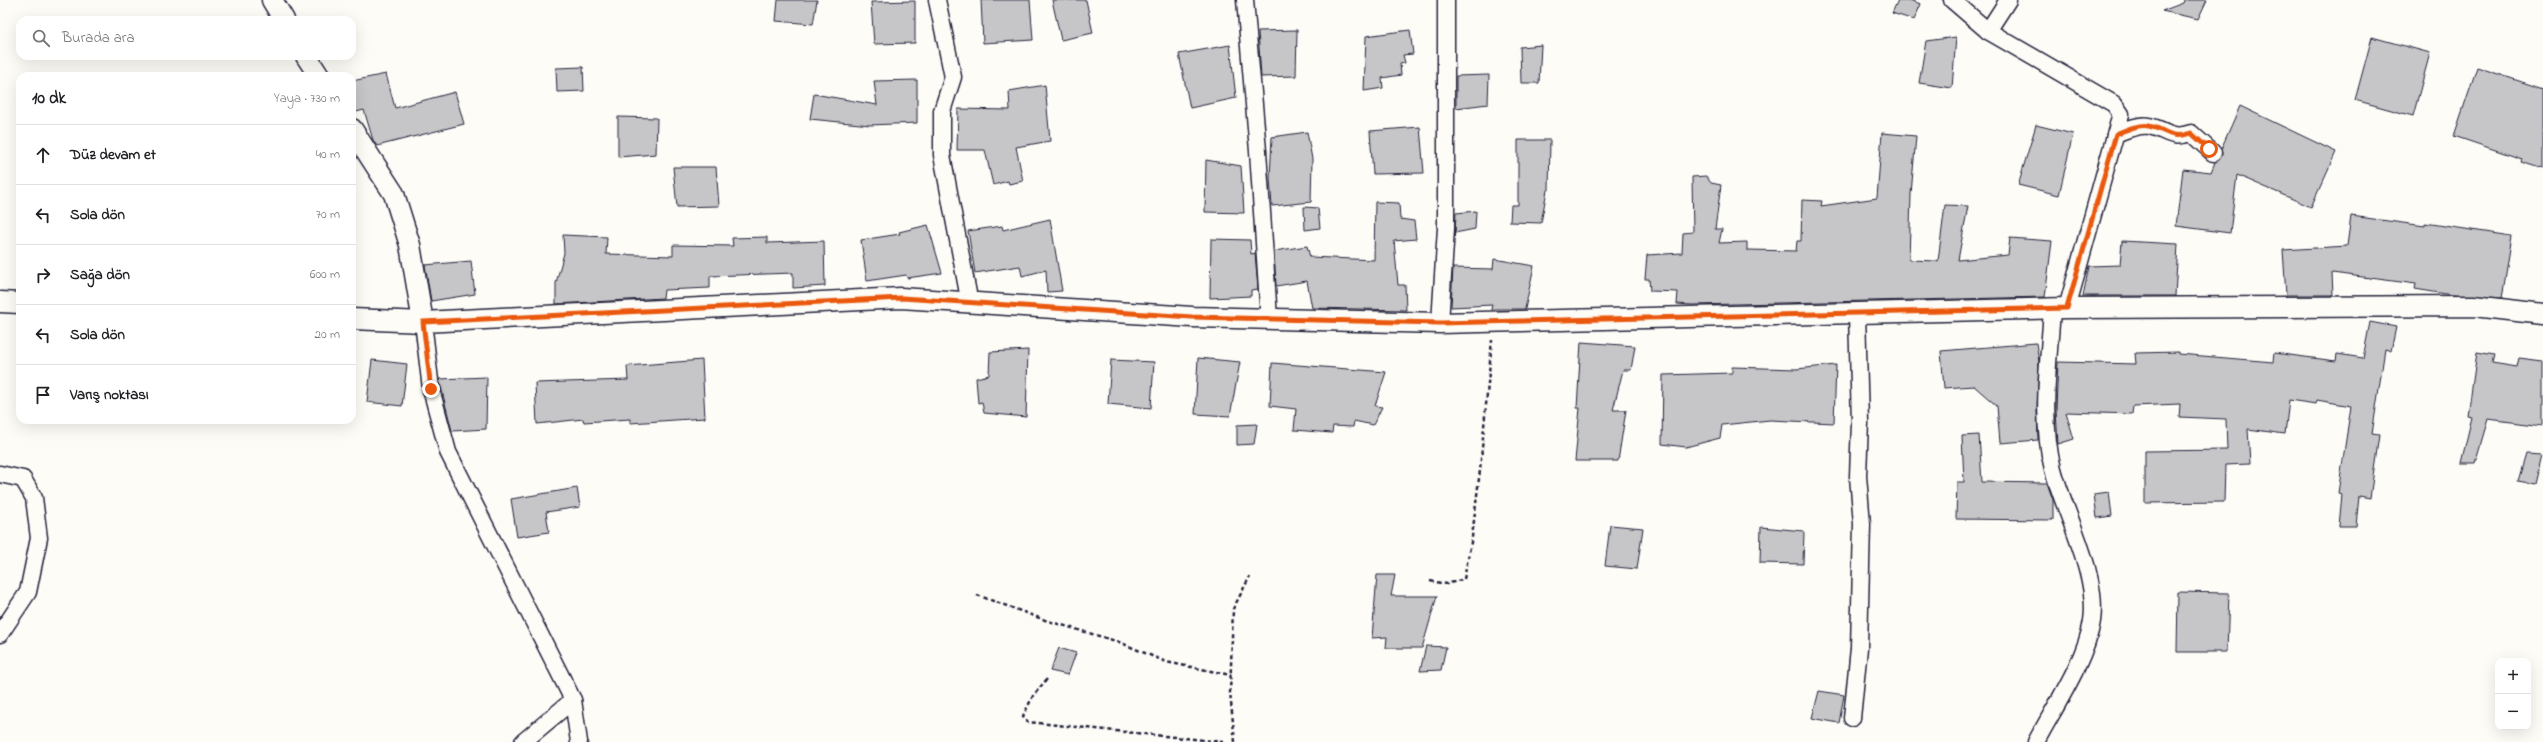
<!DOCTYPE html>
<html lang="tr">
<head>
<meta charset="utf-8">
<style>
  :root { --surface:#fff; --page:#f6f6f6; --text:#202124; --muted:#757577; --line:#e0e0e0 }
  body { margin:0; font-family:"Indie Flower",sans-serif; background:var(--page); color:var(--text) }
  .controls { position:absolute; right:12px; bottom:12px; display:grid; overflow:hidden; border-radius:8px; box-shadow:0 4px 16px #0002 }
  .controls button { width:36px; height:36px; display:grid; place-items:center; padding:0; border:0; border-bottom:1px solid var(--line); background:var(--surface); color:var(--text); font:20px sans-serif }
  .stop { position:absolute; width:12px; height:12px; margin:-9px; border:3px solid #ea580c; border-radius:50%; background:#fff }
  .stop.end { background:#ea580c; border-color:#fff; box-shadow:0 1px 4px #0008 }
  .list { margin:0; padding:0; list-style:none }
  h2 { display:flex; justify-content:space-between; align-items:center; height:52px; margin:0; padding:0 16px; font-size:17px }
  h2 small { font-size:13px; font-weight:400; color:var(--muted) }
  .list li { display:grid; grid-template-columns:26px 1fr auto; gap:12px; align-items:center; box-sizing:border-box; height:60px; padding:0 16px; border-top:1px solid var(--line) }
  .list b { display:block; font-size:15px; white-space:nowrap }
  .list em { font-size:13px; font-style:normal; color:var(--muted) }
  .icon { flex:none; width:22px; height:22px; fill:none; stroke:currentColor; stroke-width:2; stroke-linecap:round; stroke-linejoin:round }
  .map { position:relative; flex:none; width:2543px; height:742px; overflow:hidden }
  .search { position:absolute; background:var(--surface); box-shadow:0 4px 16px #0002; left:16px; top:16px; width:340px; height:44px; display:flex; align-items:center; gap:10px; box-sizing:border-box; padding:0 14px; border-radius:12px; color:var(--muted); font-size:15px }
  .panel { position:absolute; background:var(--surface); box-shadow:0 4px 16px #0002; left:16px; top:72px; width:340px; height:352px; border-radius:12px }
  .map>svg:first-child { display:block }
  .building { fill:#c6c6c8; stroke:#22223b }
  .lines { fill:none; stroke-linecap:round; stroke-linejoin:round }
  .minor-casing { stroke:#22223b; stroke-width:19 }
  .tertiary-casing { stroke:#22223b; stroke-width:23 }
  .path { stroke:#22223b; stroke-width:2.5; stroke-dasharray:4 3; stroke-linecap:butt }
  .minor { stroke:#fdfcf7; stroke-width:16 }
  .tertiary { stroke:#fdfcf7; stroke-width:20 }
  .route { stroke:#ea580c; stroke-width:5 }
</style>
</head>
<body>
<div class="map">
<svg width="2543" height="742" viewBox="0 0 2543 742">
  <rect width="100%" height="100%" fill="#fdfcf7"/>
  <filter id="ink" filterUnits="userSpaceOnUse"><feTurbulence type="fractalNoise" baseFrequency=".025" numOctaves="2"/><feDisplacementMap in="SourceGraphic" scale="8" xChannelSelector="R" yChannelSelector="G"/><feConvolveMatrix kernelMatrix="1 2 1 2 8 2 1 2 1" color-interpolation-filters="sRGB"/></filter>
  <g filter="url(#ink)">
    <g class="building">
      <path d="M778,0H817L813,24L776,21Z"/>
      <path d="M981,0H1030L1033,40L983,43Z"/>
      <path d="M1052,0H1086L1093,33L1061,40Z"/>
      <path d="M1898,0H1909L1921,4L1914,20L1892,13Z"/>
      <path d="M2184,0H2207L2198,19L2162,11L2183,3Z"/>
      <path d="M915,1V43L874,44L871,2Z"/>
      <path d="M1297,30L1296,76L1261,77L1258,31Z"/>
      <path d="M1410,30L1413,54L1403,55L1405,63L1400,64L1401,75L1382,78L1383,88L1364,91L1366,36Z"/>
      <path d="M1956,37L1952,88L1919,83L1926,41Z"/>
      <path d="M2372,37L2430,53L2413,116L2355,100Z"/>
      <path d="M1230,45L1236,98L1190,108L1179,54Z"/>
      <path d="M1541,45L1539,83H1521L1520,47Z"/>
      <path d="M583,67L584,91L557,92L556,68Z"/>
      <path d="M2477,67L2543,89V169L2521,162L2522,159L2454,136Z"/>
      <path d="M386,74L395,108L455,92L464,124L377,146L373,140L364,110L352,113V81Z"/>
      <path d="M1489,75L1488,104L1456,108V76Z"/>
      <path d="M917,80V123L870,125L810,119L814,94L877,105L874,81Z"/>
      <path d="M1045,85L1050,141L1016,147L1023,181L1009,184L1008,181L993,185L985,150H957L958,109L1010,110L1009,91Z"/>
      <path d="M2240,106L2336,152L2311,207L2237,175L2230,233L2176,226L2183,169L2211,172L2215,162L2222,155L2221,149Z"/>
      <path d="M618,117L657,118L656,154L618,157Z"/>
      <path d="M2036,125L2073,134L2059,195L2018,185Z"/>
      <path d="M1420,127L1424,173L1373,174L1370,131Z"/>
      <path d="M1307,132L1312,159L1311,202L1272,206L1270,178L1272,137Z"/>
      <path d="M1882,133L1916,136L1911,194L1909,260L1938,261L1945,205L1968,206L1958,260L2008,255L2010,238L2052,241L2045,297L1692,305L1677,304L1678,292L1650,291L1649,279H1645L1647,255L1682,253L1683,233L1693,232L1692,177L1706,176L1711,183L1721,185L1715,229H1722L1719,243L1747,242V250L1796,251L1797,241H1801L1802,200L1822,201L1821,206L1877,198Z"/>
      <path d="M1518,140H1550L1549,190H1547L1541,223L1510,222L1511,205H1518Z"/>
      <path d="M1206,160L1241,166L1244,213L1205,212Z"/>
      <path d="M673,167H716L719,206L677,207Z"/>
      <path d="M1375,202L1399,203L1400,219L1414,221L1416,239L1394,241L1398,285H1405L1406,310L1312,308L1307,281L1276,286L1274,251L1307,246L1310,257L1374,260Z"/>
      <path d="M1304,207L1318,208L1320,228L1305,230Z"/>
      <path d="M1476,211L1475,229L1455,233L1456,213Z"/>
      <path d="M2351,216L2425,226V223L2512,236L2502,298L2452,295L2415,289L2416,284L2332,273L2333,295H2286L2283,250L2347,246Z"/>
      <path d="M1050,219L1062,291L1047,292L1046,270L1022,276L1020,266L975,273L968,231L1002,226L1003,230Z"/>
      <path d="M928,225L942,273L907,278L906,275L867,281L861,240L900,234L899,232Z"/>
      <path d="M563,235L607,237L606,254L673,256V245L733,246L732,238L767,237V243L824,241L825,286L793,288V273L710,276V288L664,290L663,298L556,304V283L564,253Z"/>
      <path d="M1211,239L1250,240L1251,254L1255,253L1258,289L1251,290V296L1210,298Z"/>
      <path d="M2122,241L2178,244L2175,296H2083L2089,266L2120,265Z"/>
      <path d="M1494,259L1534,266L1525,309H1491L1492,305L1451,307L1453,268L1493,269Z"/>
      <path d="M471,261L475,294L431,301L425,265Z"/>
      <path d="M2370,322L2396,327L2391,351L2385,349L2372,434L2379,435L2370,498L2359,496L2356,526H2339L2342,494L2338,493L2351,406L2317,400L2316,404L2289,400L2285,434L2248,429L2250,464L2225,465L2224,502L2145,503V451L2227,450L2226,419L2179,417L2180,404L2133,406L2132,414L2066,412L2074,439L2058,444L2056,410L2058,362L2136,364L2135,353L2179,352V354L2273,362L2274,353L2336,361L2337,354L2363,358Z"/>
      <path d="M1581,342L1635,346L1631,370H1623L1613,410H1626L1618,461H1575L1580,408H1577Z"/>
      <path d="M2036,343L2039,362L2037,410L2038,440L2000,443L1997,406L1974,386L1944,388L1941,351Z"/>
      <path d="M1028,350L1026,417L984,413L982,402L978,403L976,378L989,375L990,352Z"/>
      <path d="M2477,352L2494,355L2492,363L2517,367L2519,358L2543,361V426L2488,419L2475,463H2461L2472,417L2468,416Z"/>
      <path d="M1198,358L1240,362L1230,416L1195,414Z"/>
      <path d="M372,360L407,364L402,406L367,402Z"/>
      <path d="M702,360L705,418L630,423V419L584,422L583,419L537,424L535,383L628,380L627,366Z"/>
      <path d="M1111,360L1154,362L1151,408L1108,404Z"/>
      <path d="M1272,363L1386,372L1375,406L1382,407L1373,425L1354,421L1353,427L1333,426L1332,433L1294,430L1296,409L1270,406Z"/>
      <path d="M1836,365L1834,423L1770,420L1722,425L1720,438L1686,447L1662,444L1663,375L1732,373V367L1796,369Z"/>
      <path d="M487,377L486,429L452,431L439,379Z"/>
      <path d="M1257,424L1254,444L1237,445V425Z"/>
      <path d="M1979,435L1982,482L2047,483L2053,500V520L1956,519L1957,482H1964L1962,436Z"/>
      <path d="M2526,454L2541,455L2534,484L2518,481Z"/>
      <path d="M577,488L580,507L546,512L549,532L517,537L511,499Z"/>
      <path d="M2109,492L2112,516L2097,518L2094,494Z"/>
      <path d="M1610,525L1643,528L1637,569L1605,566Z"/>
      <path d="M1761,527L1804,531L1803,564L1760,563Z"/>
      <path d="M1377,575H1395L1391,596H1437L1422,648H1386L1387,637L1372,638Z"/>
      <path d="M2178,592L2229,593L2227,652H2177Z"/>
      <path d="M1426,646L1446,647L1441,670L1420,671Z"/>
      <path d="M1059,648L1076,653L1068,675L1050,671Z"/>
      <path d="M1819,691L1844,695L1839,723L1812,718Z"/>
    </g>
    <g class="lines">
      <defs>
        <g id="minor">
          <path d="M937,0L953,77L942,111V155L970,304"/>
          <path d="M1245,0L1258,151L1269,319"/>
          <path d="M1952,0L1988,31L2114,104L2121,114L2067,308"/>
          <path d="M1988,31L2008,0"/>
          <path d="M2115,134C2126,130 2138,124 2149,126C2168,130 2170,140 2191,133L2213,153"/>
          <path d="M423,322L431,389L448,452L573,700L579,742"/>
          <path d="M1440,323L1446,228V0"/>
          <path d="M0,474L23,479L34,498L39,538L28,592L0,634"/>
          <path d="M1852,718L1859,648L1862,524L1858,476L1860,422L1857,313"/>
          <path d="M523,742L573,700"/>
          <path d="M2036,742C2055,706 2086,660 2092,621C2099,574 2065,515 2053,469C2040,420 2049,360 2052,309"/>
        </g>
        <g id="tertiary">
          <path d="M272,0L284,20"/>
          <path d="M306,56L319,76"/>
          <path d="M352,129L394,194L410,245L423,322"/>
          <path d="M0,302L20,303"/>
          <path d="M352,319L423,322L901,298L1192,317L1440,323L2067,308L2474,306L2543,314"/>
        </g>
      </defs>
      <use href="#minor" class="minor-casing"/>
      <use href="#tertiary" class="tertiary-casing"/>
      <g class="path">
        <path d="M1430,581L1447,584L1464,579L1472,537L1480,470L1492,340"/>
        <path d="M977,595L1045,620L1119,642L1166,662L1231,675"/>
        <path d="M1047,679L1033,696L1023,716L1028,722L1223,742"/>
        <path d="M1235,742L1230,693L1233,609L1250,576"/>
      </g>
      <use href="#minor" class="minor"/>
      <use href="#tertiary" class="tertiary"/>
    </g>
  </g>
  <g class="lines" filter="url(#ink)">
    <path class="route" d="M431,389L423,322L902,298L1192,317L1440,323L2067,308L2116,134C2126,130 2138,124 2149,126C2168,130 2170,140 2191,133L2209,149"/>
  </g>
</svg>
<div class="controls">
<button>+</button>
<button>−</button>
</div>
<div class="stop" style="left:2209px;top:149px"></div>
<div class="stop end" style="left:431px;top:389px"></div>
<div class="search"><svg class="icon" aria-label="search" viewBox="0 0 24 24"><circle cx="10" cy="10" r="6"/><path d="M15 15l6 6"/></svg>Burada ara</div>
<section class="panel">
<h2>10 dk<small>Yaya · 730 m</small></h2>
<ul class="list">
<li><svg class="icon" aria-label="ahead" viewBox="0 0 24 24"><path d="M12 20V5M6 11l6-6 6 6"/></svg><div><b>Düz devam et</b></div><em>40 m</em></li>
<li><svg class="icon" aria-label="left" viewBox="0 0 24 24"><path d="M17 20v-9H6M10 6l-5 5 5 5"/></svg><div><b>Sola dön</b></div><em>70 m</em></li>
<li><svg class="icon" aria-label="right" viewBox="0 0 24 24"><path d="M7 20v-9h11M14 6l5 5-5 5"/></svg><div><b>Sağa dön</b></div><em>600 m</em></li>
<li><svg class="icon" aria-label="left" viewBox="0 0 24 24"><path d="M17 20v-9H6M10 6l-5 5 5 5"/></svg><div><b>Sola dön</b></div><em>20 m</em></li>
<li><svg class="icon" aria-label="arrive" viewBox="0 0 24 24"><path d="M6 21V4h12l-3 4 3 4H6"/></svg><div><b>Varış noktası</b></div></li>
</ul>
</section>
</div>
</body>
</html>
